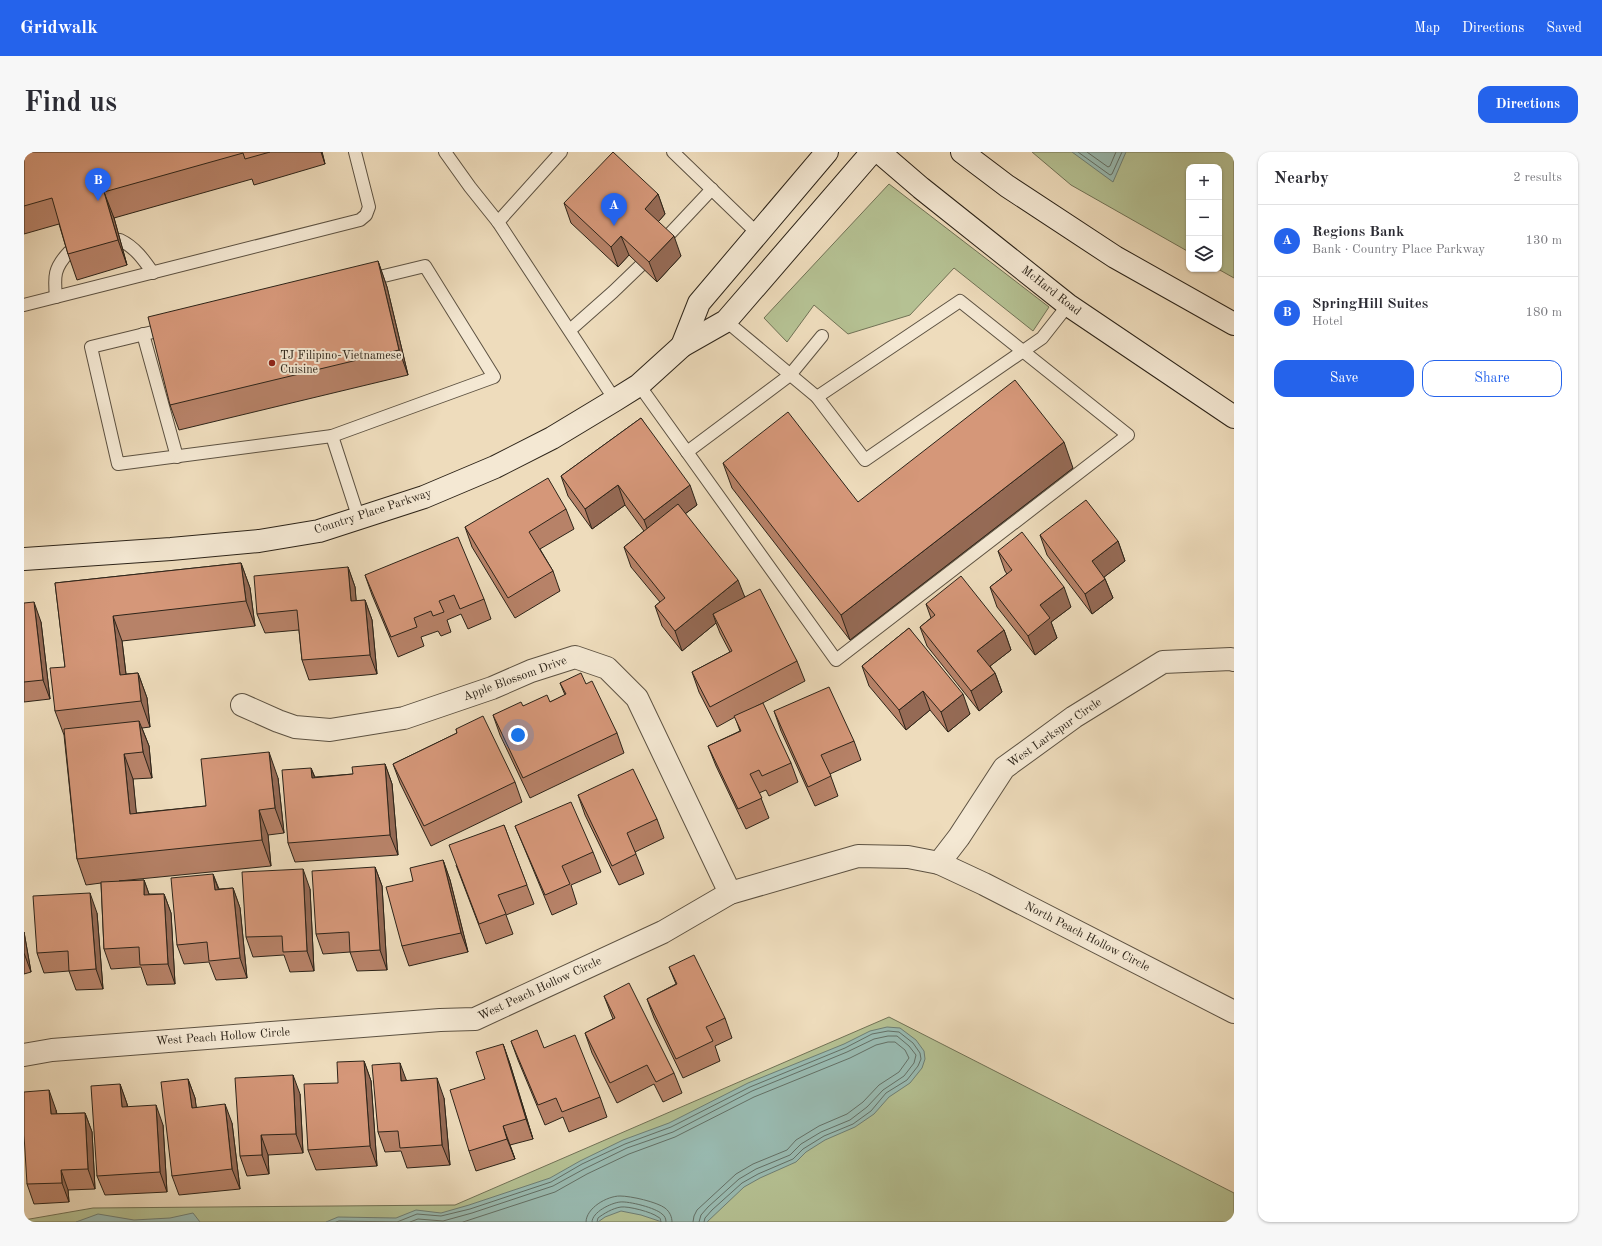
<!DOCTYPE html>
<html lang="en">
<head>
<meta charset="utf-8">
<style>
  :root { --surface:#fff; --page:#f7f7f7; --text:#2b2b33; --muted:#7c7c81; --line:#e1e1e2; --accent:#2563eb }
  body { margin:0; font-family:"Old Standard TT",serif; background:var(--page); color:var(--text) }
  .controls { position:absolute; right:12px; top:12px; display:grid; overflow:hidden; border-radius:8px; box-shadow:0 1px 3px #0004 }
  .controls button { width:36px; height:36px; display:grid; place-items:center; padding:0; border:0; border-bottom:1px solid var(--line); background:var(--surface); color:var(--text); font:20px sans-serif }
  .you { position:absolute; left:494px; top:583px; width:14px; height:14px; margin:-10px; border:3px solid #fff; border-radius:50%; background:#1a73e8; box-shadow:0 0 0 6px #1a73e833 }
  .badge { display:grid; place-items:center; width:26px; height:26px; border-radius:50%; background:var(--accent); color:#fff; font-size:13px; font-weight:700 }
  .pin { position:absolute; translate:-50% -33px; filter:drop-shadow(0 1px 2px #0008) }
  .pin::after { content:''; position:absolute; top:21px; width:14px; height:12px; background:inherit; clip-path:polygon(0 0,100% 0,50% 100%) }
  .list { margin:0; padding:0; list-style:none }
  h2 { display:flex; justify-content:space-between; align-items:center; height:52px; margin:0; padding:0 16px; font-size:17px }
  h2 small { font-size:13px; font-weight:400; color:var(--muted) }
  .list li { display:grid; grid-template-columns:26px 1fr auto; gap:12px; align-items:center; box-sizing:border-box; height:72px; padding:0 16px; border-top:1px solid var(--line) }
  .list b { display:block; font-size:15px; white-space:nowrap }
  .list p { margin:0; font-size:13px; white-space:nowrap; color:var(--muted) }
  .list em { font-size:13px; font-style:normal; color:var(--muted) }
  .actions { display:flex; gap:8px; padding:12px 16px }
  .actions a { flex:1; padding:9px 0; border:1px solid var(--accent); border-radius:12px; text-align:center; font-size:14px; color:var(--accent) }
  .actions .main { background:var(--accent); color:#fff }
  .icon { flex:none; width:22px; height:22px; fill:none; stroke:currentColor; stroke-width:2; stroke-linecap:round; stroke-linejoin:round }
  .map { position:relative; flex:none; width:1210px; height:1070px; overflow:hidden; border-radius:12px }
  header { display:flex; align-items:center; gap:24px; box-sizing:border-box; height:56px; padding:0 20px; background:var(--accent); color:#fff }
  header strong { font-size:19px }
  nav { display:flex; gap:22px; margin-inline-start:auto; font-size:14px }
  .intro { display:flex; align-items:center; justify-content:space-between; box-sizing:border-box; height:96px; padding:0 24px }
  h1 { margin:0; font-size:28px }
  .button { padding:10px 18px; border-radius:12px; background:var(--accent); color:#fff; font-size:14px; font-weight:700 }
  main { display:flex; gap:24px; padding:0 24px }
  aside { flex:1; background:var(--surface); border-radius:12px; box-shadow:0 1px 3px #0004 }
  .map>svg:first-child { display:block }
  .green { fill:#b5c193; stroke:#717256 }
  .water { fill:#99bbb2; stroke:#6e7f75 }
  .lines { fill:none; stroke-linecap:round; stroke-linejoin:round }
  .shore { stroke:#637066; stroke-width:1 }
  .lane-casing { stroke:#5d5242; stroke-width:14 }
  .street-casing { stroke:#5d5242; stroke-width:24 }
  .secondary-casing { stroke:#2d2419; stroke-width:24 }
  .lane { stroke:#f4e8d3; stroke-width:12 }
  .street { stroke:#f4e8d3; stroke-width:22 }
  .secondary { stroke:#f4e8d3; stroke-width:22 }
  .wall { fill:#b78268; stroke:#2d2419 }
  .shaded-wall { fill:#956a55; stroke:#2d2419 }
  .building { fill:#d59779; stroke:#2d2419 }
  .poi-dot { fill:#8f2418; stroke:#f4e8d3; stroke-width:1.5 }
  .labels { text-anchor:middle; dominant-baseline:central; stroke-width:4; stroke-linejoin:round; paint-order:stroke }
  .street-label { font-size:12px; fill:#2d2419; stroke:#f4e8d3 }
  .poi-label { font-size:12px; fill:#2d2419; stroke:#f4e8d3; text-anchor:start }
</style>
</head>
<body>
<header>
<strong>Gridwalk</strong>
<nav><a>Map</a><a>Directions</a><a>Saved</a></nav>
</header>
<div class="intro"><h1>Find us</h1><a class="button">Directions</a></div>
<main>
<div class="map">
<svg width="1210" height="1070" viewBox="0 0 1210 1070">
  <rect width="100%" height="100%" fill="#eedcbc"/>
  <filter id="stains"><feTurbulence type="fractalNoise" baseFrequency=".005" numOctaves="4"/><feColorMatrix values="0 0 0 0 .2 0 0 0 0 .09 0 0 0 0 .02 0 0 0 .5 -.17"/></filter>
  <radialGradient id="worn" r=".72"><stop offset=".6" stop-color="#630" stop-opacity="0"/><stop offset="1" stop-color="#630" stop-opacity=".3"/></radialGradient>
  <g class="green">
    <path d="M1008,0H1210V126L1194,117L1195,15H1165V100L1047,33Z"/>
    <path d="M865,32L1025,155L1009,179L930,116L886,163L824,182L790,153L763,190L740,166Z"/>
    <path d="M865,865L1210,1041V1070H0V1068L69,1056L431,1053Z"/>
  </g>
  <g class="water">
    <path d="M1048,0H1102L1089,30Z"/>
    <path d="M863,875L876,876L892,888L900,899L901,907L898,916L886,931L865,945L850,962L831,975L801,988L782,1000L772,1010L736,1026L720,1035L683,1070H638L617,1063L597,1059L581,1065L574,1070H302L314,1065L372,1066L392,1058L417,1061L445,1053L526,1026L556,1009L599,988L645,971L724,931L820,892L846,879Z"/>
    <path d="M169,1061L176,1070H52L74,1062L110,1068L146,1066Z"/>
  </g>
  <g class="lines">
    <g class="shore">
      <path d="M1054,0L1086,23L1088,22L1098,0"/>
      <path d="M1063,0L1084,15L1086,14L1092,0"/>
      <path d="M312,1070L315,1069L373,1070L393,1062L417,1064L446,1057L527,1030L558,1012L601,992L647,975L726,935L821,896L848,882L864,879L875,880L889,891L896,901L897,907L894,914L883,928L862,941L847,959L829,972L800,984L779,997L769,1007L734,1022L718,1031L688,1058L681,1066L680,1070"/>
      <path d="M386,1070L394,1067L419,1069L448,1061L529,1034L560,1017L603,996L649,980L728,939L823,900L850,887L864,884H873L885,894L892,903L890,911L880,924L859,938L843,955L826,968L797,980L777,992L766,1003L732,1017L715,1027L684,1055L677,1063L675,1070"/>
      <path d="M439,1070L531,1040L563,1022L605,1002L651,985L730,945L826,906L852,893L864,890H871L881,898L885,906L875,920L855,933L839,950L823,962L795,974L772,988L763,998L729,1012L712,1022L673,1058L670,1064L669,1070"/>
      <path d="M562,1070C562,1056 583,1044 596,1044C607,1044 633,1050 641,1056C646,1060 648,1065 648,1070"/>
      <path d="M568,1070C568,1060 587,1051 596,1050C605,1049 632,1056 638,1062C641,1064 642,1067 642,1070"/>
      <path d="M573,1070L574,1066C579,1062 589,1056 597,1055C604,1054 628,1060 634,1065C637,1066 636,1067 637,1070"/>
    </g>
    <defs>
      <g id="lane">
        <path d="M421,0L446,35L474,70L591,248"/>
        <path d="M649,0L733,81"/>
        <path d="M474,70L537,0"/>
        <path d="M96,88C111,95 120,108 129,121"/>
        <path d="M640,88L688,37"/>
        <path d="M401,114L470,225L308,284L94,312L67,195Z"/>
        <path d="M32,145C30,124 30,116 45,100"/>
        <path d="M0,153L336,68L342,63L345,55L331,0"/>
        <path d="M702,169L793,245L841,308L1018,186L1044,153"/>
        <path d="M546,178L589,140L616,114"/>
        <path d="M119,182L153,305"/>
        <path d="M615,233L812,508L1104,283L936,149L793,245"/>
        <path d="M308,284L335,367"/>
        <path d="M663,300L766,223L798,184"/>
      </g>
      <g id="street">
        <path d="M218,553L254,569L271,575L306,578L380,566L468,536L507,519L551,505L583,516L613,546L706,741"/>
        <path d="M915,711L935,685L980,616L1050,565L1139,510L1207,507L1210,508"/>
        <path d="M0,903L28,898L416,868L451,867L639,780L706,741L834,704L884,705L915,711L960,732L1210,860"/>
      </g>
      <g id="secondary">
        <path d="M855,0L897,36L1044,153L1210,265"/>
        <path d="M938,0L983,34L1091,105L1210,172"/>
        <path d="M658,194L675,151L803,0"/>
        <path d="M0,407L147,397L235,389L295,379L400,345L471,315L528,286L591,248L615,233L658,194L702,169L848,0"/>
      </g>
    </defs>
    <use href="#lane" class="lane-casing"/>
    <use href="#street" class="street-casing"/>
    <use href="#secondary" class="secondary-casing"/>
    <use href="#lane" class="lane"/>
    <use href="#street" class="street"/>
    <use href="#secondary" class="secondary"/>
  </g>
  <g class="wall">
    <path d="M0,0H298L301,12L230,33L228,27L90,66L103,113L53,128L44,102L35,72L0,82Z"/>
    <path d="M634,42L641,62L634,70L657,104L633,130L605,103L594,115L547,71L540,51Z"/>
    <path d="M354,109L363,135L384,223L155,278L146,253Z"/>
    <path d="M617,266L673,353L661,362L721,445L773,509L781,529L731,555L767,611L774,630L745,644L742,638L735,641L745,666L722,677L692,614L684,594L716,579L711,565L693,575L675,540L668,520L706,500L696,481L692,471L658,499L638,474L631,454L636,450L607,415L600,395L620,379L601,353L568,377L544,344L537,324Z"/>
    <path d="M699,311L834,350L1049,316L826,488L708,336Z"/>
    <path d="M542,357L550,377L516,397L529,419L536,439L491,466L448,395L441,375Z"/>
    <path d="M1016,383L1094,389L1101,409L1080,425L1081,427L1089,446L1068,462L1023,403Z"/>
    <path d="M974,399L1047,455L1027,470L1033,486L1011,503L973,455L966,435L983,422L981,419Z"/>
    <path d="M217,411L226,436L231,474L98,489L102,522L114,521L123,546L126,575L118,576L125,594L128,626L109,627L112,661L182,654L254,626L260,681L244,683L247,714L95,729L120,728L125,742H140L147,761L151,832L123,833L117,815L87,817L80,797L77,731L62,733L53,707L40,583L31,559L41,515L31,431Z"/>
    <path d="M324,415L331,435L332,449L341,448L348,468L353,522L285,528L278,508L275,478L241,481L233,462Z"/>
    <path d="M341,423L460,447L467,467L444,477L437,462L423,468L427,480L417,484L414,479L397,485L400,494L374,505L348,443Z"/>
    <path d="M0,451L17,470L26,547L0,550Z"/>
    <path d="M902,452L980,478L987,498L966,514L971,521L978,540L955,559L903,494L896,475L907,466Z"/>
    <path d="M885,476L946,562L924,580L906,558L882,578L845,534L838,514Z"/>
    <path d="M536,531L562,532L593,581L600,601L506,646L476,583L469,563L499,554L526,550L541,543Z"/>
    <path d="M750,559L830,589L837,608L806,622L814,644L791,654L757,579Z"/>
    <path d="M432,577L491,630L498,650L407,694L376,631L369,612L433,581Z"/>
    <path d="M361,612L368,632L374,703L271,710L264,691L287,616L291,625L329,622Z"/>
    <path d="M554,643L633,667L640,686L611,700L620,722L595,733L561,663Z"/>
    <path d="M480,673L510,752L482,763L489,782L462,792L432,713Z"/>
    <path d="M491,674L569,700L577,720L547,733L553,752L528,763L499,693Z"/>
    <path d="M419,708L426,728L444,800L385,814L378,794L389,729Z"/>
    <path d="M351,715L358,734L363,818L333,819L326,800L299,802L292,782Z"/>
    <path d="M189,722L195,737L209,736L216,756L223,826L192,828L185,810L160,812L153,793Z"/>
    <path d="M286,737L290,819L266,820L260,803L229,805L222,785Z"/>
    <path d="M73,761L79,837L52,838L45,819L20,821L13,801Z"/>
    <path d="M0,780L7,820L0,822Z"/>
    <path d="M645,815L701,866L708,886L691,894L696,909L659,926L630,866L623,847L652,832Z"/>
    <path d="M580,844L650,921L658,941L639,950L630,932L593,951L568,901L561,881L589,867Z"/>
    <path d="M487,889L520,896L576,945L583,965L545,980L539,965L521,973L494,908Z"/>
    <path d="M479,892L486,912L509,987L486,993L491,1007L452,1019L445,999L461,927Z"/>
    <path d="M340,909L347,929L353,1014L292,1018L284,998L314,931Z"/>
    <path d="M164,927L171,946L172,955L208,971L216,1037L155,1043L148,1024Z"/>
    <path d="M382,928L420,946L426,1013L383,1016L377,999L361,1000L354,980Z"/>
    <path d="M96,932L103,952L104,955L139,973L143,1040L81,1043L73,1024Z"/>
    <path d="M276,942L279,1001L244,1003L245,1022L223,1024L216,1004Z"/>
    <path d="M32,958L33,962L61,961L68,980L71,1037L44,1038L45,1050L10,1052L3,1032Z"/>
  </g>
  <g class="shaded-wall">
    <path d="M297,0H298L301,12Z"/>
    <path d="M80,40L90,66L103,113L94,88Z"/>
    <path d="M634,42L641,62L628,77L621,57Z"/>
    <path d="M597,84L605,103L594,115L587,95Z"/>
    <path d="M650,84L657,104L633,130L625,110Z"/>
    <path d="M354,109L363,135L384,223L375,198Z"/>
    <path d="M1040,290L1049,316L826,488L817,463Z"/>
    <path d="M594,333L601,353L568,377L561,357Z"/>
    <path d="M666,333L673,353L627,387L620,368Z"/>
    <path d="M1094,389L1101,409L1075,429L1068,409Z"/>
    <path d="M217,411L226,436L231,474L222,449Z"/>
    <path d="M324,415L331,435L334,469L327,449Z"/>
    <path d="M1081,427L1089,446L1068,462L1061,442Z"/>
    <path d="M714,428L722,448L689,462L692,471L658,499L651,479Z"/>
    <path d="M1040,435L1047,455L1027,470L1033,486L1011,503L1004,484L1016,453Z"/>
    <path d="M341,448L348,468L353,522L346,503Z"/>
    <path d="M10,450L17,470L26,547L19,528Z"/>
    <path d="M89,464L98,489L105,548L96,523Z"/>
    <path d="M980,478L987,498L961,518L953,499Z"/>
    <path d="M114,521L123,546L126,575L117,549Z"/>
    <path d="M971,521L978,540L955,559L947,539Z"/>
    <path d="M899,539L906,558L882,578L875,558Z"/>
    <path d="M939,542L946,562L924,580L917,560Z"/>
    <path d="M115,569L125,594L128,626L119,600Z"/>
    <path d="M245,600L254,626L260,681L251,656Z"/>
    <path d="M100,602L109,627L115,687L106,662Z"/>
    <path d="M361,612L368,632L374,703L366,683Z"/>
    <path d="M287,616L294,635L288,626Z"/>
    <path d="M235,658L244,683L247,714L238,688Z"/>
    <path d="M419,708L426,728L444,800L437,781Z"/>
    <path d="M351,715L358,734L363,818L356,798Z"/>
    <path d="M279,717L286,737L290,819L283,799Z"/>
    <path d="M189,722L196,742L191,738Z"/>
    <path d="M120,728L127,748L120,743Z"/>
    <path d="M209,736L216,756L223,826L216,806Z"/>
    <path d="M66,741L73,761L79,837L72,817Z"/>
    <path d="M140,742L147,761L151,832L144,812Z"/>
    <path d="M0,780L7,820L0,801Z"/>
    <path d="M479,892L486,912L509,987L502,967Z"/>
    <path d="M340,909L347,929L353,1014L346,994Z"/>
    <path d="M376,911L383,930L377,929Z"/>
    <path d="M269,923L276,942L279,1001L272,982Z"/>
    <path d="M413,926L420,946L426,1013L418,993Z"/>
    <path d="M164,927L171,946L175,975L168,956Z"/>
    <path d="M96,932L103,952L105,975L98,955Z"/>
    <path d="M25,938L32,958L34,982L27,962Z"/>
    <path d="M201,952L208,971L216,1037L208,1017Z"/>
    <path d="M132,953L139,973L143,1040L136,1020Z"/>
    <path d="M61,961L68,980L71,1037L64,1017Z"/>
    <path d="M479,974L486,993L491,1007L483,987Z"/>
    <path d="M237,983L244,1003L245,1022L238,1003Z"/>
    <path d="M37,1018L44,1038L45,1050L38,1031Z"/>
  </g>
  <g class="building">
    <path d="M0,0H246L221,7L219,1L80,40L94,88L44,102L28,46L0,54Z"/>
    <path d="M589,0L634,42L621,57L650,84L625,110L597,84L587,95L540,51Z"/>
    <path d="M354,109L375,198L146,253L124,165Z"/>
    <path d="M991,228L1040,290L817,463L699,311L764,260L834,350Z"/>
    <path d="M617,266L666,333L620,368L594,333L561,357L537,324Z"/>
    <path d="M524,326L542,357L505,380L529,419L484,446L441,375Z"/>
    <path d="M1062,348L1094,389L1068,409L1081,427L1061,442L1016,383Z"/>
    <path d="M654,352L714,428L651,479L631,454L641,446L600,395Z"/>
    <path d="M998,380L1040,435L1016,453L1026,466L1004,484L966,435L988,418L974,399Z"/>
    <path d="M434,385L460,447L436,457L430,443L415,449L420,460L409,464L407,459L390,466L393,475L367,485L341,423Z"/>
    <path d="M217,411L222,449L89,464L96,523L114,521L117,549L31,559L26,516L41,515L31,431Z"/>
    <path d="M324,415L327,449L341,448L346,503L278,508L273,458L233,462L230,424Z"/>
    <path d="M937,424L980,478L953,499L971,521L947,539L896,475L911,463L902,452Z"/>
    <path d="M736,437L773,509L686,555L668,520L708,499L689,462Z"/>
    <path d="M10,450L19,528L0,530V451Z"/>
    <path d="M885,476L939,542L917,560L899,539L875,558L838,514Z"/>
    <path d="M557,521L562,532L568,529L593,581L499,626L469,563L497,550L499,554L523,543L526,550L542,542L536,531Z"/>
    <path d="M805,535L830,589L797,603L807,624L784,635L750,559Z"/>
    <path d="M739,551L767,611L738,624L735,618L726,622L738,646L714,657L684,594L717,579L710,564Z"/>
    <path d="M459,564L491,630L400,674L369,612L433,581L432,577Z"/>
    <path d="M115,569L119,600L100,602L106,662L182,654L177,607L245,600L251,656L235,658L238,688L53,707L40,577Z"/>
    <path d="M361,612L366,683L264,691L258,618L287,616L288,626L329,622L328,615Z"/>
    <path d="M609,617L633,667L603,681L612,702L588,714L554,643Z"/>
    <path d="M547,650L569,700L538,714L546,732L521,743L491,674Z"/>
    <path d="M480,673L503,733L474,743L482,762L455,772L425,693Z"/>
    <path d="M419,708L437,781L378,794L362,735L389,729L386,716Z"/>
    <path d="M351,715L356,798L326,800L325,780L292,782L288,719Z"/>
    <path d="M279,717L283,799L259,800L258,784L222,785L218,720Z"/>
    <path d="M189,722L191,738L209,736L216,806L185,809L183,790L153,793L147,726Z"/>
    <path d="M120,728V743L140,742L144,812L116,813L115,795L80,797L77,730Z"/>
    <path d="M66,741L72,817L45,819L44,799L13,801L9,744Z"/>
    <path d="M670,803L701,866L682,875L689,889L652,907L623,847L653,832L645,815Z"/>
    <path d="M605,831L650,921L632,930L623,913L586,931L561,881L591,866L580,844Z"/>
    <path d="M513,878L520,896L551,883L576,945L538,960L532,946L514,953L487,889Z"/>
    <path d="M479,892L502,967L479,974L483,987L445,999L426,938L461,927L452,900Z"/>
    <path d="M340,909L346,994L284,998L280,932L314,931L313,910Z"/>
    <path d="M376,911L377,929L413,926L418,993L376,996L374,979L354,980L348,913Z"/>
    <path d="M269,923L272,982L237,983L238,1003L216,1004L211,926Z"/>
    <path d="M164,927L168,956L201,952L208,1017L148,1024L137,930Z"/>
    <path d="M96,932L98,955L132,953L136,1020L73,1024L67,934Z"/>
    <path d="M25,938L27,962L61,961L64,1017L37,1018L38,1031L3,1032L0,983V940Z"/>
  </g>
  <circle class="poi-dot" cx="248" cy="211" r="4"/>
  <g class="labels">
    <g class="street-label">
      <text transform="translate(1027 139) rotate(38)">McHard Road</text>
      <text transform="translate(349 360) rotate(-18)">Country Place Parkway</text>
      <text transform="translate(491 527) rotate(-20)">Apple Blossom Drive</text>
      <text transform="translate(1031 581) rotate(-35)">West Larkspur Circle</text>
      <text transform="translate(1063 785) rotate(27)">North Peach Hollow Circle</text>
      <text transform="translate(516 837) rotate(-25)">West Peach Hollow Circle</text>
      <text transform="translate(199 885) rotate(-4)">West Peach Hollow Circle</text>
    </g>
    <g class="poi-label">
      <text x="256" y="204">TJ Filipino-Vietnamese<tspan x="256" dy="14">Cuisine</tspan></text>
    </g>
  </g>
  <rect width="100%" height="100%" filter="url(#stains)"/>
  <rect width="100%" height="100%" fill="url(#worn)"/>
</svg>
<div class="controls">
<button>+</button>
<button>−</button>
<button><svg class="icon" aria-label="layers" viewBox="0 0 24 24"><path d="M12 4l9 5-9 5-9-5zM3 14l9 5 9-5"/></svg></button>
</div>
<div class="you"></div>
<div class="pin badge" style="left:590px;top:74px">A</div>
<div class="pin badge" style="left:74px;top:49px">B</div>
</div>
<aside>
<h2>Nearby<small>2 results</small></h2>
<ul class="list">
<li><span class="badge">A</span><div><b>Regions Bank</b><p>Bank · Country Place Parkway</p></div><em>130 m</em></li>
<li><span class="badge">B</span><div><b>SpringHill Suites</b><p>Hotel</p></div><em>180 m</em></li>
</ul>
<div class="actions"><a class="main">Save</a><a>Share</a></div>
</aside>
</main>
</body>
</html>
